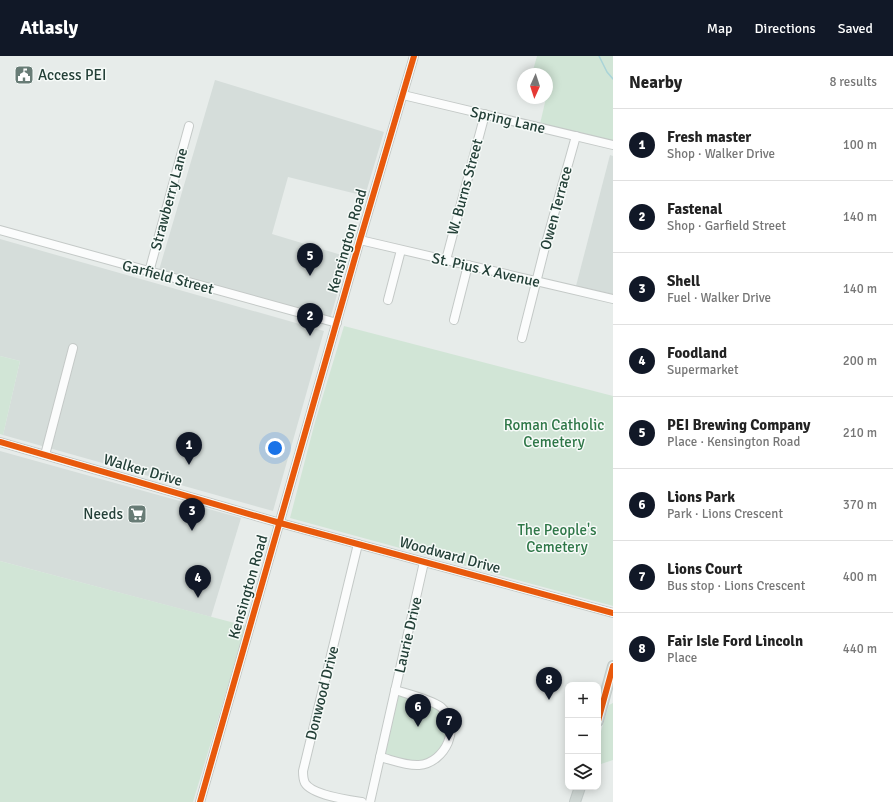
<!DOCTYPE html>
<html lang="en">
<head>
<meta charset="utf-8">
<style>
  :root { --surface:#fff; --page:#f2f2f2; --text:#222; --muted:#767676; --line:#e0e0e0; --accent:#111827 }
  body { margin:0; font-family:Signika,sans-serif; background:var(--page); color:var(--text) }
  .controls { position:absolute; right:12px; bottom:12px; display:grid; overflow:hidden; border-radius:8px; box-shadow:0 2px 10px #0003 }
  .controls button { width:36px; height:36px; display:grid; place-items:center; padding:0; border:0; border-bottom:1px solid var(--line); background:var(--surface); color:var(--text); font:20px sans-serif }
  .compass { position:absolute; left:517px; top:12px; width:36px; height:36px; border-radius:50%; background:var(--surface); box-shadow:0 2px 10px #0003; rotate:183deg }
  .you { position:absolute; left:275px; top:392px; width:14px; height:14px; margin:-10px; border:3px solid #fff; border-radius:50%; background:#1a73e8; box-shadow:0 0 0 6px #1a73e833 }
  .badge { display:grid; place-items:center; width:26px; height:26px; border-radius:50%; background:var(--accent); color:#fff; font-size:13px; font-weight:700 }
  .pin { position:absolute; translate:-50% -33px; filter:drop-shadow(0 1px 2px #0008) }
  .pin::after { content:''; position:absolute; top:21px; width:14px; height:12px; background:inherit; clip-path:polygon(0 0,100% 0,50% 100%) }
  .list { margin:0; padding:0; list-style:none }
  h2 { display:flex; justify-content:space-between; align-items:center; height:52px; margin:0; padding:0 16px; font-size:17px }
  h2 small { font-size:13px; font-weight:400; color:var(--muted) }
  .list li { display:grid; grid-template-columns:26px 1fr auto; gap:12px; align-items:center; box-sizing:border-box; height:72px; padding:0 16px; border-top:1px solid var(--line) }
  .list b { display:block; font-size:15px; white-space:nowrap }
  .list p { margin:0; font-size:13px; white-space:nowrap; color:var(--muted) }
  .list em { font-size:13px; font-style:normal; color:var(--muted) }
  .icon { flex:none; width:22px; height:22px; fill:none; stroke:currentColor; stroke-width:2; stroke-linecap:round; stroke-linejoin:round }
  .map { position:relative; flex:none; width:613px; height:746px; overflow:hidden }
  header { display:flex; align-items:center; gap:24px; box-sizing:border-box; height:56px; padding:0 20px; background:var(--accent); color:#fff }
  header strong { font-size:19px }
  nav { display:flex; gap:22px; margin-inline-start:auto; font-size:14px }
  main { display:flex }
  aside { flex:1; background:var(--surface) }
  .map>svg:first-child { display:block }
  .built { fill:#d5ddda }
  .green { fill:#d1e5d6 }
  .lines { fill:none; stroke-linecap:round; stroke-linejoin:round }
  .stream { stroke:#a9d4d8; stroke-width:1.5 }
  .minor-casing { stroke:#c4c9c7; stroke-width:10 }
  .major-casing { stroke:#c2cac8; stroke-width:12 }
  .minor { stroke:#fbfcfc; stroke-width:8 }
  .major { stroke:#cfd7d4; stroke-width:10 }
  .cycleway-casing { stroke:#f6faf8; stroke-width:8 }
  .cycleway { stroke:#e8590c; stroke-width:6 }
  .labels { text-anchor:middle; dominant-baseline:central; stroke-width:3; stroke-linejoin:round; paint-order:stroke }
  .poi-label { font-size:15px; fill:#244038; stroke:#f6faf8; text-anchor:start }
  .street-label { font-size:15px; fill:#244038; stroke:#f6faf8 }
  .park-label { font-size:15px; fill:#2f7748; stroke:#f6faf8 }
</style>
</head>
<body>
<header>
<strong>Atlasly</strong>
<nav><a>Map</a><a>Directions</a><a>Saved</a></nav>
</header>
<main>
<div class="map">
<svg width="613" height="746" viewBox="0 0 613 746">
  <rect width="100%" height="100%" fill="#e7ecea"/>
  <g class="built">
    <path d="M215,24L384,76L365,140L288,121L272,178L348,201L330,263L159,214Z"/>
    <path d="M610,99L613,100V238L576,230Z"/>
    <path d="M0,183L324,275L273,455L3,379L20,305L0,300Z"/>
    <path d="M0,395L241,462L211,561L0,505Z"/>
  </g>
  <g class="green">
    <path d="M537,0H613V85L540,68L546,42H547V18H532Z"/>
    <path d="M344,270L613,340V550L290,462L315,366Z"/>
    <path d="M0,300L20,305L3,379L0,378Z"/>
    <path d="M0,505L246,570L193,746H0Z"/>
    <path d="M397,638L432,649L440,655L444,661L447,667L446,684L442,691L430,703L419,706L399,704L383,699Z"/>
    <path d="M613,647V704L598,709V685L609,649Z"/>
  </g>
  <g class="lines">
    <path class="stream" d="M599,0L607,16L613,23"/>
    <defs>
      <g id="minor">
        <path d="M403,39L613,89"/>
        <path d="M0,174L337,267"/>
        <path d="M360,184L613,243"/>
        <path d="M446,204L485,58"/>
        <path d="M149,216L189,70"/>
        <path d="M388,244L401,194"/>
        <path d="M454,264L468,209"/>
        <path d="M522,282L546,187L576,80"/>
        <path d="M0,386L280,467L613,557"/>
        <path d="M45,399L73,292"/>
        <path d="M358,488L303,715C303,719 303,723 305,727C312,739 348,744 362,746"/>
        <path d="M380,701C392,704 407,710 419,709C445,707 463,670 441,651C430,643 408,638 395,634"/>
        <path d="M200,746L360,184L414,0"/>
        <path d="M370,746L424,506"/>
      </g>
      <g id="major">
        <path d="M598,665L613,610"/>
        <path d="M575,746L580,731"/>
      </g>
    </defs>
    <use href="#minor" class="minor-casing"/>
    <use href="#major" class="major-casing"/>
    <use href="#minor" class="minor"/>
    <use href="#major" class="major"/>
    <defs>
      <g id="cycleway">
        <path d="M0,386L280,467L613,557"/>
        <path d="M598,665L613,610"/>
        <path d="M200,746L360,184L414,0"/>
      </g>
    </defs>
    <use href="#cycleway" class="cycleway-casing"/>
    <use href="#cycleway" class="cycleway"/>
  </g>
  <defs>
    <symbol id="civic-square" viewBox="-11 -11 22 22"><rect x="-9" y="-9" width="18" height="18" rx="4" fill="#687c76" stroke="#f6faf8"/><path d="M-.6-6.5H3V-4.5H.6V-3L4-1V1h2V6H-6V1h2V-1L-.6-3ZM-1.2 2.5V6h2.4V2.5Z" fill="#fff"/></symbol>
    <symbol id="supermarket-square" viewBox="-11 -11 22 22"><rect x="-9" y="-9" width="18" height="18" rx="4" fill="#687c76" stroke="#f6faf8"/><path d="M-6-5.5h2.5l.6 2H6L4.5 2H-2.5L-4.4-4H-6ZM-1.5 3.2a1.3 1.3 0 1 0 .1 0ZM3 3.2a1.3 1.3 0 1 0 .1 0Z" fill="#fff"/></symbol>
  </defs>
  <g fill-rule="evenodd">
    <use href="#civic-square" x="13" y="8" width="22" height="22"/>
    <use href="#supermarket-square" x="126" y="447" width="22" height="22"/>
  </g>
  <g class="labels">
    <g class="poi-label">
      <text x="38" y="19">Access PEI</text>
      <text x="123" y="458" text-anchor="end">Needs</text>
    </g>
    <g class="street-label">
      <text transform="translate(508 64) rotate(13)">Spring Lane</text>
      <text transform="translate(465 131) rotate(-75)">W. Burns Street</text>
      <text transform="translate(169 143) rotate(-75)">Strawberry Lane</text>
      <text transform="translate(556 152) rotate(-75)">Owen Terrace</text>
      <text transform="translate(347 185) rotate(-74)">Kensington Road</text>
      <text transform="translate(486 214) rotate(13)">St. Pius X Avenue</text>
      <text transform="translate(168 221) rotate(15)">Garfield Street</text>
      <text transform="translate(143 414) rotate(16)">Walker Drive</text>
      <text transform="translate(450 499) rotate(15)">Woodward Drive</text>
      <text transform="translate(248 531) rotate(-74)">Kensington Road</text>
      <text transform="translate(408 579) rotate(-77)">Laurie Drive</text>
      <text transform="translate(322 637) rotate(-76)">Donwood Drive</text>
    </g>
    <g class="park-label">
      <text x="554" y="369">Roman Catholic<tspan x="554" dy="17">Cemetery</tspan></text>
      <text x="557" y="474">The People's<tspan x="557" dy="17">Cemetery</tspan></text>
    </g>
  </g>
</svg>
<div class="controls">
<button>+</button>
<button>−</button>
<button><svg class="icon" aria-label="layers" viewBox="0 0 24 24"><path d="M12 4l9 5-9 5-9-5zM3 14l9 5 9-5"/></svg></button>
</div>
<svg class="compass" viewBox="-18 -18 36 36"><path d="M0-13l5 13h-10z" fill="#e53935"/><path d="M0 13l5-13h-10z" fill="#767676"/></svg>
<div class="you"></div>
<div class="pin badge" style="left:189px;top:409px">1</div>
<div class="pin badge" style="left:310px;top:280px">2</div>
<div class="pin badge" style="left:192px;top:475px">3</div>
<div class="pin badge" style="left:198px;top:542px">4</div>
<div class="pin badge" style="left:310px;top:220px">5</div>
<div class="pin badge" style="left:418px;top:671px">6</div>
<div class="pin badge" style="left:449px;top:685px">7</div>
<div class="pin badge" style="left:549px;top:644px">8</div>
</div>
<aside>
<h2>Nearby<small>8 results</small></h2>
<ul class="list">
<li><span class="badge">1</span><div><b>Fresh master</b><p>Shop · Walker Drive</p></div><em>100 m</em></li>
<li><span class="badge">2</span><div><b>Fastenal</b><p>Shop · Garfield Street</p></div><em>140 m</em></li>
<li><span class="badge">3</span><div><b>Shell</b><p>Fuel · Walker Drive</p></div><em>140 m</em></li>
<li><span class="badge">4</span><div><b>Foodland</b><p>Supermarket</p></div><em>200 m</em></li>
<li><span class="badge">5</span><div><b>PEI Brewing Company</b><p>Place · Kensington Road</p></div><em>210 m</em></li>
<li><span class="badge">6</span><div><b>Lions Park</b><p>Park · Lions Crescent</p></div><em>370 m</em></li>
<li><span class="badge">7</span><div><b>Lions Court</b><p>Bus stop · Lions Crescent</p></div><em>400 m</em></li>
<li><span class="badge">8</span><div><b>Fair Isle Ford Lincoln</b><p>Place</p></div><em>440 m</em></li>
</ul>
</aside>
</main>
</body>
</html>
